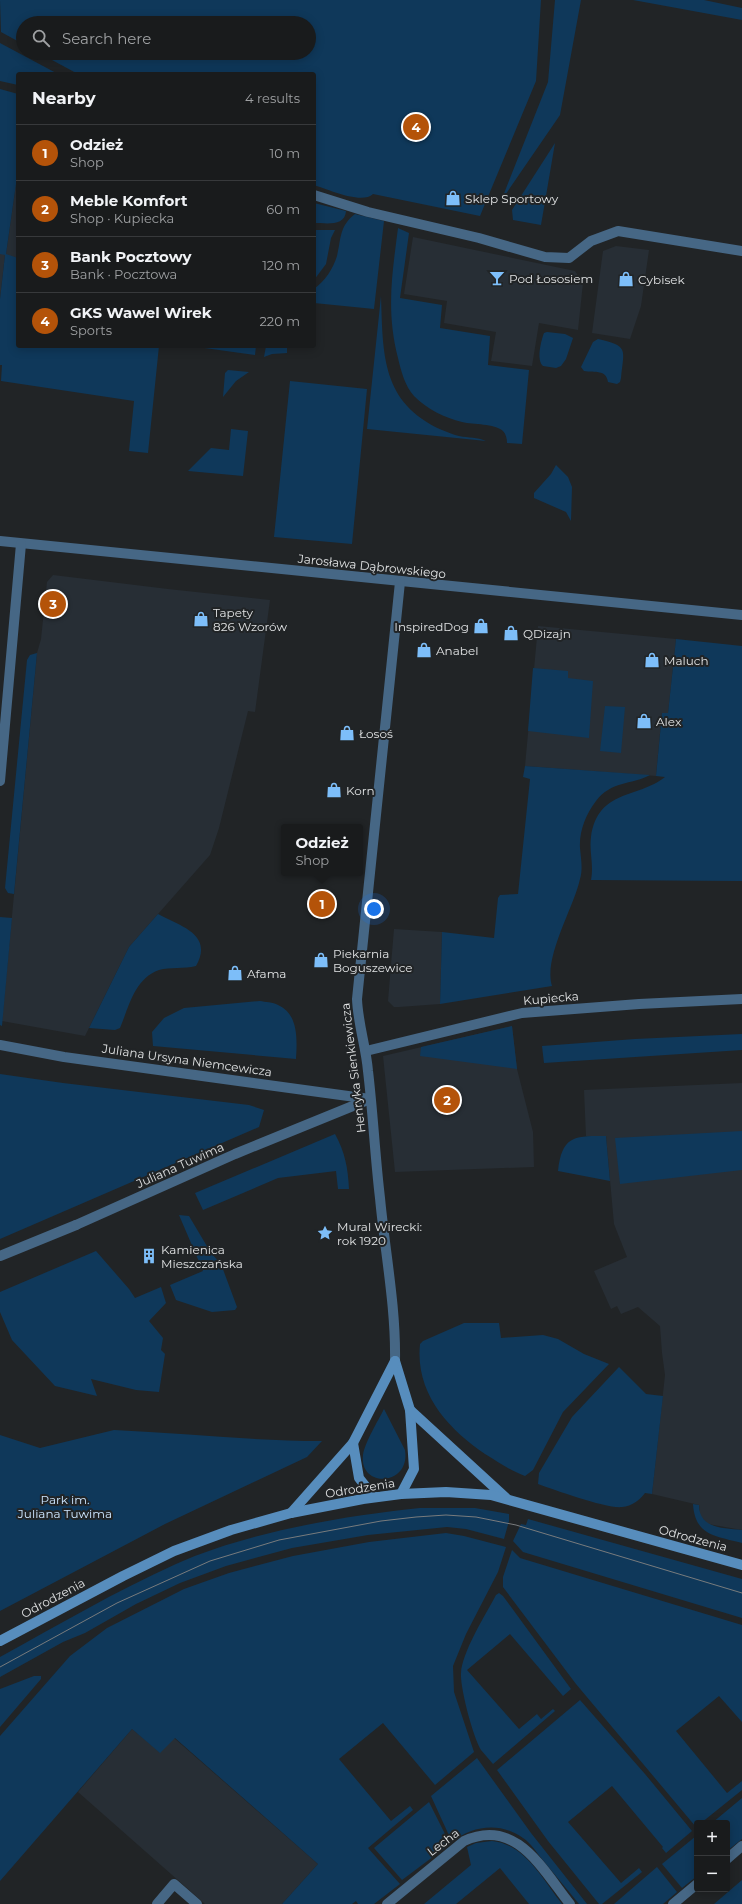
<!DOCTYPE html>
<html lang="en">
<head>
<meta charset="utf-8">
<style>
  :root { --surface:#191b1c; --page:#262829; --text:#f1f3f6; --muted:#9fa1a3; --line:#37393b; --accent:#b45309 }
  body { margin:0; font-family:Montserrat,sans-serif; background:var(--page); color:var(--text) }
  .controls { position:absolute; right:12px; bottom:12px; display:grid; overflow:hidden; border-radius:4px; box-shadow:0 2px 10px #0003 }
  .controls button { width:36px; height:36px; display:grid; place-items:center; padding:0; border:0; border-bottom:1px solid var(--line); background:var(--surface); color:var(--text); font:20px sans-serif }
  .you { position:absolute; left:374px; top:909px; width:14px; height:14px; margin:-10px; border:3px solid #fff; border-radius:50%; background:#1a73e8; box-shadow:0 0 0 6px #1a73e833 }
  .badge { display:grid; place-items:center; width:26px; height:26px; border-radius:50%; background:var(--accent); color:#fff; font-size:13px; font-weight:700 }
  .pin { position:absolute; translate:-50% -50%; border:2px solid #fff; box-shadow:0 1px 4px #0006 }
  .popup { position:absolute; left:281px; top:824px; width:82px; height:52px; box-sizing:border-box; display:grid; place-content:center; border-radius:4px; background:var(--surface); filter:drop-shadow(0 1px 3px #0005); font-size:13px; white-space:nowrap; color:var(--muted) }
  .popup b { font-size:15px; color:var(--text) }
  .popup::after { content:''; position:absolute; left:50%; top:100%; margin-left:-8px; border:8px solid transparent; border-top-color:var(--surface) }
  .list { margin:0; padding:0; list-style:none }
  h2 { display:flex; justify-content:space-between; align-items:center; height:52px; margin:0; padding:0 16px; font-size:17px }
  h2 small { font-size:13px; font-weight:400; color:var(--muted) }
  .list li { display:grid; grid-template-columns:26px 1fr auto; gap:12px; align-items:center; box-sizing:border-box; height:56px; padding:0 16px; border-top:1px solid var(--line) }
  .list b { display:block; font-size:15px; white-space:nowrap }
  .list p { margin:0; font-size:13px; white-space:nowrap; color:var(--muted) }
  .list em { font-size:13px; font-style:normal; color:var(--muted) }
  .icon { flex:none; width:22px; height:22px; fill:none; stroke:currentColor; stroke-width:2; stroke-linecap:round; stroke-linejoin:round }
  .map { position:relative; flex:none; width:742px; height:1904px; overflow:hidden }
  .search { position:absolute; background:var(--surface); box-shadow:0 2px 10px #0003; left:16px; top:16px; width:300px; height:44px; display:flex; align-items:center; gap:10px; box-sizing:border-box; padding:0 14px; border-radius:22px; color:var(--muted); font-size:15px }
  .panel { position:absolute; background:var(--surface); box-shadow:0 2px 10px #0003; left:16px; top:72px; width:300px; height:276px; border-radius:4px }
  .map>svg:first-child { display:block }
  .built { fill:#272e35 }
  .green { fill:#0f385a }
  .lines { fill:none; stroke-linecap:round; stroke-linejoin:round }
  .lane { stroke:#466785; stroke-width:10 }
  .street { stroke:#466785; stroke-width:10 }
  .secondary { stroke:#578dbd; stroke-width:10 }
  .tram { stroke:#787b7d; stroke-width:1 }
  .labels { text-anchor:middle; dominant-baseline:central; stroke-width:4; stroke-linejoin:round; paint-order:stroke }
  .poi-label { font-size:12px; fill:#e0e2e3; stroke:#212426; text-anchor:start }
  .street-label { font-size:12px; fill:#e0e2e3; stroke:#212426 }
  .park-label { font-size:12px; fill:#cde6ff; stroke:#212426 }
</style>
</head>
<body>
<div class="map">
<svg width="742" height="1904" viewBox="0 0 742 1904">
  <rect width="100%" height="100%" fill="#212426"/>
  <g class="built">
    <path d="M18,170V258L5,255L0,299V254H6Z"/>
    <path d="M413,237L575,271L583,283L578,330L539,323L532,366L491,361L496,332L444,323L447,301L404,294Z"/>
    <path d="M616,246L649,250L641,306L630,339L592,333L603,251Z"/>
    <path d="M53,575L168,589L270,600L255,712L248,711L219,828L210,855L129,947L85,1036L2,1021L37,653L41,639L47,582Z"/>
    <path d="M538,626L676,639L668,714L662,713L656,776L525,766Z"/>
    <path d="M394,929L442,932L440,1004L399,1007H394L388,1001Z"/>
    <path d="M512,1026L517,1069L533,1132L534,1167L395,1172L383,1056Z"/>
    <path d="M742,1083V1530L708,1524L700,1516L699,1505L652,1494L665,1375L662,1353L660,1326L638,1307L621,1314L617,1306L611,1309L594,1271L627,1257L614,1224L606,1136H586L584,1090Z"/>
    <path d="M132,1729L160,1752L174,1738L318,1864L282,1904H205L78,1792Z"/>
  </g>
  <g class="green">
    <path d="M0,0H541L536,81L480,216L373,194C362,205 327,189 314,185V74H78L39,53H309V23H23V44L1,32Z"/>
    <path d="M555,0H581L560,115L501,201L548,82Z"/>
    <path d="M633,0H704L742,8V20Z"/>
    <path d="M0,43L58,74H18V85L0,81Z"/>
    <path d="M0,89L18,94V170L6,254L18,258V346H159L148,453L129,451L134,401L1,381L2,365H0V299L5,255L0,254Z"/>
    <path d="M555,143L541,225L513,220L512,210Z"/>
    <path d="M314,203L346,211C345,227 326,223 314,223Z"/>
    <path d="M355,214L384,221L374,309L314,303V289C325,281 333,269 337,256C341,240 339,226 355,214Z"/>
    <path d="M398,228L409,233L400,298L442,305L440,328L490,336L488,365L529,370L522,444L507,443C507,439 506,434 503,431C494,423 474,425 462,422C445,418 427,409 414,396C405,386 401,371 398,358C386,311 392,275 398,228Z"/>
    <path d="M314,230H335L331,238L326,264L314,280Z"/>
    <path d="M381,296C383,354 381,403 442,430C448,432 454,435 459,436C469,438 477,437 486,441L367,429Z"/>
    <path d="M547,332L565,334L573,338L566,359L561,366L556,368L543,366C536,360 541,341 544,333Z"/>
    <path d="M598,339C629,346 624,349 621,378L620,382L617,384L608,382C606,369 595,373 584,371L581,367L593,342Z"/>
    <path d="M190,346H256L255,355Z"/>
    <path d="M266,346H287V353L272,354L264,357Z"/>
    <path d="M228,370L249,372L236,381L223,397L225,373Z"/>
    <path d="M290,381L367,389L352,544L274,537Z"/>
    <path d="M231,429L248,431L243,476L188,471L211,448L229,450Z"/>
    <path d="M556,465L568,477L572,487L571,521L566,512L534,498V493L551,474Z"/>
    <path d="M676,639L742,646V881L591,880C594,864 589,852 591,837C598,789 637,799 665,777L656,776L662,713H668Z"/>
    <path d="M37,653L14,894L8,893L5,888L27,660L30,655Z"/>
    <path d="M533,668L568,671V678L593,681L589,738L528,731Z"/>
    <path d="M605,706L625,707L621,753L600,751Z"/>
    <path d="M525,766L650,775C631,785 611,781 596,801C586,814 579,831 580,848C581,859 583,869 580,879C574,907 543,958 552,986L440,1004L442,932L494,938L498,898L500,895L518,894L530,779L523,777Z"/>
    <path d="M158,914C180,926 214,934 196,966C184,969 170,967 159,970C134,979 129,1007 120,1028L115,1030L89,1028L129,947Z"/>
    <path d="M0,917L12,918L2,1026L0,1025Z"/>
    <path d="M260,1001C265,1002 273,1002 278,1005C299,1014 297,1041 296,1059L153,1046L152,1032L164,1018L184,1008Z"/>
    <path d="M512,1026L517,1069L420,1056L421,1047Z"/>
    <path d="M742,1034V1050L544,1063L542,1046L635,1039Z"/>
    <path d="M0,1074L63,1083L249,1105L264,1110L259,1127L0,1239Z"/>
    <path d="M742,1131V1170L620,1184L615,1138Z"/>
    <path d="M335,1134C345,1152 348,1168 349,1189H338L336,1171L278,1178L203,1210L195,1193Z"/>
    <path d="M606,1136L610,1181L558,1171C562,1135 575,1136 606,1136Z"/>
    <path d="M179,1215L189,1216L211,1253L221,1264L237,1307L235,1310L212,1312L176,1300L170,1285L203,1271Z"/>
    <path d="M96,1251L129,1289L135,1298L161,1287L166,1303L149,1321L163,1338L161,1350L165,1354L159,1392L136,1390L91,1379L97,1396L55,1386L12,1340L0,1312V1292Z"/>
    <path d="M464,1323H499L501,1338L543,1335L558,1339L584,1354L609,1364L563,1412L533,1470L525,1476C511,1471 498,1462 485,1454C448,1429 415,1393 420,1344L423,1341Z"/>
    <path d="M619,1367L646,1394L663,1396L652,1494L645,1493C640,1500 632,1506 622,1507C607,1509 555,1490 538,1484L539,1473L572,1417Z"/>
    <path d="M384,1409L405,1450C411,1486 359,1489 363,1455C365,1442 378,1421 384,1409Z"/>
    <path d="M114,1430C183,1433 252,1441 322,1441L307,1457L165,1524L0,1611V1435L40,1448Z"/>
    <path d="M693,1504L699,1505C699,1529 724,1528 742,1530V1543C716,1536 695,1536 693,1504Z"/>
    <path d="M420,1508H475L509,1514V1521L504,1539L466,1529L447,1527L368,1535L292,1548L226,1566L180,1583L136,1604L85,1633L63,1642L0,1677V1657C58,1625 116,1591 176,1564C248,1532 343,1516 420,1508Z"/>
    <path d="M528,1519L742,1579V1618L523,1552L513,1541L521,1524L526,1525Z"/>
    <path d="M446,1533L464,1536L506,1547L498,1572L466,1634L453,1666L454,1692L474,1752L435,1785L383,1723L339,1759L391,1821L410,1806L413,1810L368,1848L400,1884L374,1904H358L356,1901L352,1904H282L318,1864L175,1738L160,1753L132,1729L0,1881V1736L70,1656L107,1628L184,1589L229,1573L293,1556L369,1542Z"/>
    <path d="M512,1550L520,1558L742,1625V1722L719,1696L676,1731L727,1793L742,1781V1790L701,1823H697L696,1827L576,1684L503,1587V1577Z"/>
    <path d="M499,1593L503,1596L571,1689L563,1696L510,1634L467,1670L519,1729L537,1714L541,1719L553,1709L555,1711L493,1764C489,1759 485,1755 481,1750C473,1737 460,1688 461,1673C462,1652 486,1614 496,1595Z"/>
    <path d="M34,1676H41V1679L0,1727V1689Z"/>
    <path d="M580,1700L645,1774L692,1831L666,1853L662,1848L663,1847L612,1786L568,1822L621,1883L639,1868L642,1872L602,1904H599L548,1841L497,1770Z"/>
    <path d="M477,1758L531,1833L587,1904H579C567,1889 554,1874 542,1859C536,1852 531,1843 523,1838C501,1822 473,1825 452,1842L431,1796Z"/>
    <path d="M742,1798V1839L727,1851V1823H712Z"/>
    <path d="M429,1802L450,1844L402,1880L374,1848Z"/>
    <path d="M696,1836L697,1876L682,1888L662,1864Z"/>
    <path d="M492,1841C525,1844 543,1880 562,1904H529L500,1868L456,1904H424L471,1865L467,1847L476,1843Z"/>
    <path d="M657,1867L677,1892L663,1904H614Z"/>
    <path d="M742,1880V1904H714Z"/>
  </g>
  <g class="lines">
    <g class="lane">
      <path d="M314,195L368,212L479,238L545,257L569,258L591,241L618,231L742,251"/>
      <path d="M0,1256L76,1225"/>
      <path d="M157,1904L174,1884L197,1904"/>
    </g>
    <g class="street">
      <path d="M0,541L742,615"/>
      <path d="M0,781L21,544"/>
      <path d="M0,1045L64,1057L370,1099"/>
      <path d="M366,1051L522,1013L639,1004L742,999"/>
      <path d="M76,1225L235,1154L370,1099"/>
      <path d="M395,1361C396,1307 385,1252 380,1198C375,1156 373,1113 368,1071C366,1047 358,1024 357,999L400,582"/>
      <path d="M727,1859L742,1846"/>
      <path d="M387,1904L464,1841C516,1817 542,1869 570,1904"/>
      <path d="M673,1904L697,1884"/>
    </g>
    <g class="secondary">
      <path d="M395,1361L410,1410L414,1469L401,1494"/>
      <path d="M410,1410L506,1498"/>
      <path d="M353,1443L359,1478L374,1497"/>
      <path d="M291,1513L353,1443L395,1361"/>
      <path d="M0,1641L123,1576L174,1551L231,1530L291,1513L363,1499L401,1494L446,1492L491,1495L742,1565"/>
    </g>
    <path class="tram" d="M0,1667L117,1603L210,1561L279,1540L381,1521L416,1517L446,1515L476,1517L516,1525L742,1593"/>
  </g>
  <defs>
    <symbol id="shop-bare" viewBox="-9 -9 18 18"><path d="M-5-2.5h2.3a2.7 3.5 0 0 1 5.4 0H5L5.5 6h-11ZM-1.5-2.5h3a1.5 2.3 0 0 0-3 0Z" fill="#7dbef9" stroke="#212426" stroke-width="2.5" paint-order="stroke"/></symbol>
    <symbol id="bar-bare" viewBox="-9 -9 18 18"><path d="M-6-5H6L.8 .8V4.5H3.5V6h-7V4.5H-.8V.8Z" fill="#7dbef9" stroke="#212426" stroke-width="2.5" paint-order="stroke"/></symbol>
    <symbol id="sight-bare" viewBox="-9 -9 18 18"><path d="M0-6L1.8-2.2L6-1.7L2.9 1.2L3.7 5.4L0 3.3L-3.7 5.4L-2.9 1.2L-6-1.7L-1.8-2.2Z" fill="#7dbef9" stroke="#212426" stroke-width="2.5" paint-order="stroke"/></symbol>
    <symbol id="building-bare" viewBox="-9 -9 18 18"><path d="M-4-6H4V6H1V3H-1V6H-4ZM-2.5-4.3h1.7v1.8h-1.7ZM.8-4.3h1.7v1.8H.8ZM-2.5-1h1.7V.8h-1.7ZM.8-1h1.7V.8H.8Z" fill="#7dbef9" stroke="#212426" stroke-width="2.5" paint-order="stroke"/></symbol>
  </defs>
  <g fill-rule="evenodd">
    <use href="#shop-bare" x="442" y="187" width="22" height="22"/>
    <use href="#bar-bare" x="486" y="267" width="22" height="22"/>
    <use href="#shop-bare" x="615" y="268" width="22" height="22"/>
    <use href="#shop-bare" x="190" y="608" width="22" height="22"/>
    <use href="#shop-bare" x="470" y="615" width="22" height="22"/>
    <use href="#shop-bare" x="500" y="622" width="22" height="22"/>
    <use href="#shop-bare" x="413" y="639" width="22" height="22"/>
    <use href="#shop-bare" x="641" y="649" width="22" height="22"/>
    <use href="#shop-bare" x="633" y="710" width="22" height="22"/>
    <use href="#shop-bare" x="336" y="722" width="22" height="22"/>
    <use href="#shop-bare" x="323" y="779" width="22" height="22"/>
    <use href="#shop-bare" x="310" y="949" width="22" height="22"/>
    <use href="#shop-bare" x="224" y="962" width="22" height="22"/>
    <use href="#sight-bare" x="314" y="1222" width="22" height="22"/>
    <use href="#building-bare" x="138" y="1245" width="22" height="22"/>
  </g>
  <g class="labels">
    <g class="poi-label">
      <text x="465" y="198">Sklep Sportowy</text>
      <text x="509" y="278">Pod Łososiem</text>
      <text x="638" y="279">Cybisek</text>
      <text x="213" y="612">Tapety<tspan x="213" dy="14">826 Wzorów</tspan></text>
      <text x="469" y="626" text-anchor="end">InspiredDog</text>
      <text x="523" y="633">QDizajn</text>
      <text x="436" y="650">Anabel</text>
      <text x="664" y="660">Maluch</text>
      <text x="656" y="721">Alex</text>
      <text x="359" y="733">Łosoś</text>
      <text x="346" y="790">Korn</text>
      <text x="333" y="953">Piekarnia<tspan x="333" dy="14">Boguszewice</tspan></text>
      <text x="247" y="973">Afama</text>
      <text x="337" y="1226">Mural Wirecki:<tspan x="337" dy="14">rok 1920</tspan></text>
      <text x="161" y="1249">Kamienica<tspan x="161" dy="14">Mieszczańska</tspan></text>
    </g>
    <g class="street-label">
      <text transform="translate(372 566) rotate(6)">Jarosława Dąbrowskiego</text>
      <text transform="translate(551 998) rotate(-5)">Kupiecka</text>
      <text transform="translate(187 1060) rotate(8)">Juliana Ursyna Niemcewicza</text>
      <text transform="translate(353 1068) rotate(-97)">Henryka Sienkiewicza</text>
      <text transform="translate(180 1165) rotate(-24)">Juliana Tuwima</text>
      <text transform="translate(360 1488) rotate(-9)">Odrodzenia</text>
      <text transform="translate(693 1538) rotate(15)">Odrodzenia</text>
      <text transform="translate(53 1598) rotate(-28)">Odrodzenia</text>
      <text transform="translate(443 1842) rotate(-37)">Lecha</text>
    </g>
    <g class="park-label">
      <text x="65" y="1499">Park im.<tspan x="65" dy="14">Juliana Tuwima</tspan></text>
    </g>
  </g>
</svg>
<div class="controls">
<button>+</button>
<button>−</button>
</div>
<div class="you"></div>
<div class="pin badge" style="left:322px;top:904px">1</div>
<div class="popup"><b>Odzież</b>Shop</div>
<div class="pin badge" style="left:447px;top:1100px">2</div>
<div class="pin badge" style="left:53px;top:604px">3</div>
<div class="pin badge" style="left:416px;top:127px">4</div>
<div class="search"><svg class="icon" aria-label="search" viewBox="0 0 24 24"><circle cx="10" cy="10" r="6"/><path d="M15 15l6 6"/></svg>Search here</div>
<section class="panel">
<h2>Nearby<small>4 results</small></h2>
<ul class="list">
<li><span class="badge">1</span><div><b>Odzież</b><p>Shop</p></div><em>10 m</em></li>
<li><span class="badge">2</span><div><b>Meble Komfort</b><p>Shop · Kupiecka</p></div><em>60 m</em></li>
<li><span class="badge">3</span><div><b>Bank Pocztowy</b><p>Bank · Pocztowa</p></div><em>120 m</em></li>
<li><span class="badge">4</span><div><b>GKS Wawel Wirek</b><p>Sports</p></div><em>220 m</em></li>
</ul>
</section>
</div>
</body>
</html>
